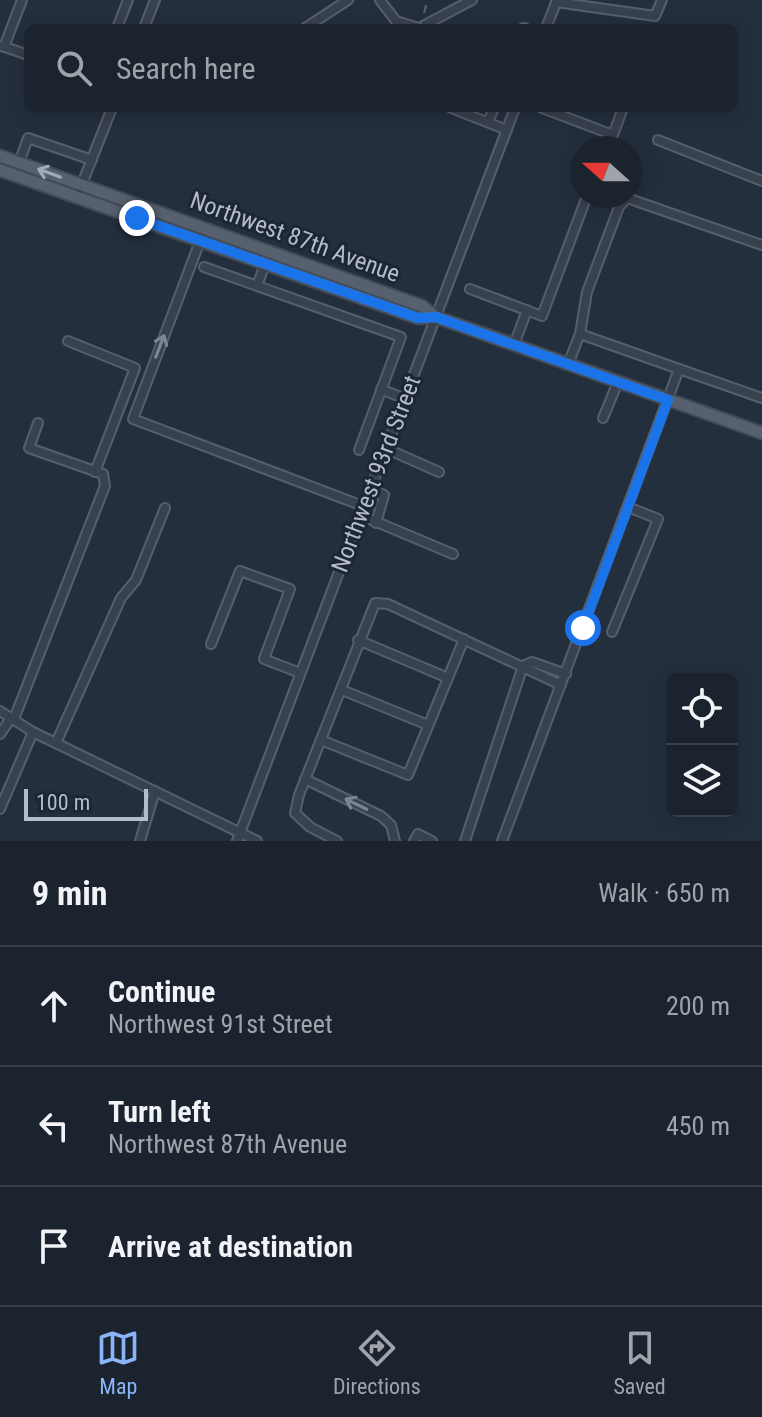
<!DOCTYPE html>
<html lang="en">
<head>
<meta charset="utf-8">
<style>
  :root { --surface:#1b232e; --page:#282f3a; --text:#f1f3f6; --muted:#a0a4aa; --line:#39404a; --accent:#8ab4f8 }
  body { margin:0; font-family:"Roboto Condensed",sans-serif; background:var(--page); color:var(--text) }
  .controls { position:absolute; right:24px; bottom:24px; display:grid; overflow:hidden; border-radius:12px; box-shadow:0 4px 20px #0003 }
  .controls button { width:72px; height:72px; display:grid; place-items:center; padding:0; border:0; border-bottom:2px solid var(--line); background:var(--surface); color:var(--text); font:40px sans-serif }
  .compass { position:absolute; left:570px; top:136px; width:72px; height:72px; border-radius:50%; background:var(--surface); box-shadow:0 4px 20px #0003; rotate:291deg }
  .scale { position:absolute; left:24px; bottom:20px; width:124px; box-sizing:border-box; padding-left:8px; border:4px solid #b4bcc9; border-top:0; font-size:22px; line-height:28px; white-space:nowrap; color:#b4bcc9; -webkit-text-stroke:6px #1d2633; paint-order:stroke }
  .stop { position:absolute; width:24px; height:24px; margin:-18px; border:6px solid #1a73e8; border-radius:50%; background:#fff }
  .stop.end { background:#1a73e8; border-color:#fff; box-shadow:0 2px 8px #0008 }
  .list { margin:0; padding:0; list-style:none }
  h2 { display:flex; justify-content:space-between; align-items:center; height:104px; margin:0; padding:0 32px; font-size:34px }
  h2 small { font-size:26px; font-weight:400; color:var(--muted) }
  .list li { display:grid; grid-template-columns:52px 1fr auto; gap:24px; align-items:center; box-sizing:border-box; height:120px; padding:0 32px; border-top:2px solid var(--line) }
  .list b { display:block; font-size:30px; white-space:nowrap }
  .list p { margin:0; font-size:26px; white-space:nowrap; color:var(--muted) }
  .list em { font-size:26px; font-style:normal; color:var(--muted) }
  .icon { flex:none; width:44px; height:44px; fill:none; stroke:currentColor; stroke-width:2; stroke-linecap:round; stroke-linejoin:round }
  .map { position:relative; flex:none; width:762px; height:841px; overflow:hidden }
  .search { position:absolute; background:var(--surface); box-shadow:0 4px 20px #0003; left:24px; right:24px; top:24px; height:88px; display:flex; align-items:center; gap:20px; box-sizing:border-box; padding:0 28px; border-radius:12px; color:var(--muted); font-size:30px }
  .sheet { height:464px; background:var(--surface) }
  nav { display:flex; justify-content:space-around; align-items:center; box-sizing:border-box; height:112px; border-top:2px solid var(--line); background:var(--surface); font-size:22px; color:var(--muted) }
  nav a { display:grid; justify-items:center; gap:4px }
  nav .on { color:var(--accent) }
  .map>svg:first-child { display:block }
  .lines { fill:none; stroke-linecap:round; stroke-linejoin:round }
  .minor-casing { stroke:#565f6c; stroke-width:12 }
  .major-casing { stroke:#414a57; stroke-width:15 }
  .minor { stroke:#38414e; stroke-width:8 }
  .major { stroke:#56606e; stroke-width:11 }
  .rail { stroke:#5a6575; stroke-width:2; stroke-dasharray:8 8; stroke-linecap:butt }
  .oneway { stroke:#a1aab7 }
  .oneway2 { stroke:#7c8592 }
  .route { stroke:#1a73e8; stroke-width:10 }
  .labels { text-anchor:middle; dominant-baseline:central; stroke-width:6; stroke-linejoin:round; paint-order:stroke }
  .street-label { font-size:24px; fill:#b4bcc9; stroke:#1d2633 }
</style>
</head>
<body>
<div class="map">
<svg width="762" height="841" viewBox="0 0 762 841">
  <rect width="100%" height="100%" fill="#242f3e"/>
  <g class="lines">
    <defs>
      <g id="minor">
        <path d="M380,0L396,21L419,28L472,0"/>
        <path d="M556,2L655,16L662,0"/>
        <path d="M117,28L128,0"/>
        <path d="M144,28L155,0"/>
        <path d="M305,28L348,0"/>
        <path d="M523,28H525"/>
        <path d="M546,28L557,0"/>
        <path d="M2,46L28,55"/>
        <path d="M4,47L22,0"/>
        <path d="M451,108L507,130"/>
        <path d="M542,108L613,135L623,108"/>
        <path d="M488,122L494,108"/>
        <path d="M658,140L762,181"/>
        <path d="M19,163L28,138L92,160"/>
        <path d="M80,189L112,108"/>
        <path d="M200,241L133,419L363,506"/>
        <path d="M204,267L401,337L359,450"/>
        <path d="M257,286L265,264"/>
        <path d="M470,289L542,316L587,196"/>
        <path d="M580,334L587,292L619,207L627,198L762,245"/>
        <path d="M68,341L135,368L95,472"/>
        <path d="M514,345L527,310"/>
        <path d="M568,364L580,334L679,369"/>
        <path d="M381,389L405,399"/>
        <path d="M603,418L618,382"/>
        <path d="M385,448L439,472"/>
        <path d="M370,488L384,495L376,523"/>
        <path d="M360,515L453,554"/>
        <path d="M612,632L658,519L628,507"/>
        <path d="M358,640L448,678"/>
        <path d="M211,644L240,571L290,589L264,659L300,673"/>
        <path d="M523,666L532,662L566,674"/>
        <path d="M342,690L428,725"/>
        <path d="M0,711L33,732L257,841"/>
        <path d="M14,719L105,486L103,474L29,448L38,423"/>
        <path d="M0,734L12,717"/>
        <path d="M321,740L408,775L464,639"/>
        <path d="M56,743L121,598L136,580L165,508"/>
        <path d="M305,779L381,816L391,825L395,841"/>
        <path d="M0,809L33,732"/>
        <path d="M140,841L155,791"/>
        <path d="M237,841L515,108"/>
        <path d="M337,841L310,827L295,813L299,795L375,603L388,604L561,685"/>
        <path d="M414,841L418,834L432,841"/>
        <path d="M465,841L523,666"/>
        <path d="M502,841L679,369L762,398"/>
      </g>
      <g id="major">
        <path d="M0,156L422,306L436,317L762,433"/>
        <path d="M0,170L418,318L436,317"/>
      </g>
    </defs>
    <use href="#minor" class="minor-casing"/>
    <use href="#major" class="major-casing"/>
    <use href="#minor" class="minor"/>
    <use href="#major" class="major"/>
    <path class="rail" d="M419,28L428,0"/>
  </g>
  <defs><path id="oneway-shaft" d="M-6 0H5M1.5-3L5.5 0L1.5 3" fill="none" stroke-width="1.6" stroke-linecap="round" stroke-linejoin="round" transform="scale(2)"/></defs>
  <use class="oneway" href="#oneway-shaft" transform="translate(49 173) rotate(-160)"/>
  <g class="oneway2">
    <use href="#oneway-shaft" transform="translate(160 346) rotate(-69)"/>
    <use href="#oneway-shaft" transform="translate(356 804) rotate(-154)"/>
  </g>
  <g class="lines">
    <path class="route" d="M137,218L418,318L436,317L668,400L583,628"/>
  </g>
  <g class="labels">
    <g class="street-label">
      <text transform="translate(295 237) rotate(20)">Northwest 87th Avenue</text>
      <text transform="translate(376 474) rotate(-69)">Northwest 93rd Street</text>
    </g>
  </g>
</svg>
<div class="controls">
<button><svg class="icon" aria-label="locate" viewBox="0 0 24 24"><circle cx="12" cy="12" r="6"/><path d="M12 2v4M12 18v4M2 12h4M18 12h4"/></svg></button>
<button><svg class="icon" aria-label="layers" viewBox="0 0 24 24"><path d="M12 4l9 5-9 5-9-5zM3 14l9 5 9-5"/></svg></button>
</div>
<svg class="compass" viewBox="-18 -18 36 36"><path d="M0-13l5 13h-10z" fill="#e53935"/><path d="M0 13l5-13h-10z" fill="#a0a4aa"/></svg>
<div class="scale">100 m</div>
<div class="stop" style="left:583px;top:628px"></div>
<div class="stop end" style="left:137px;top:218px"></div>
<div class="search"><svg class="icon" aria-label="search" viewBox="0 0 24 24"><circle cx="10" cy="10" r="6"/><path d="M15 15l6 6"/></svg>Search here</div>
</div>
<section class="sheet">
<h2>9 min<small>Walk · 650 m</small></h2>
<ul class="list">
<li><svg class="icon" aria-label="ahead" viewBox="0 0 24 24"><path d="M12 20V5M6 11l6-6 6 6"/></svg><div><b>Continue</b><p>Northwest 91st Street</p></div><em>200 m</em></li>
<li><svg class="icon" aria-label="left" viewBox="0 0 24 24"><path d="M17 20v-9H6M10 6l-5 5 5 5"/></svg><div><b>Turn left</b><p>Northwest 87th Avenue</p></div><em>450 m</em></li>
<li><svg class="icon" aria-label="arrive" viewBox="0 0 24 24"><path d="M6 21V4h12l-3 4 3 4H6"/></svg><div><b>Arrive at destination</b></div></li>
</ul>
</section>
<nav>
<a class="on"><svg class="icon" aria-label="map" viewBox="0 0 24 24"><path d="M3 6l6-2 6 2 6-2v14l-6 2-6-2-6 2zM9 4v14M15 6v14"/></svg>Map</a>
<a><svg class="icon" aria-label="directions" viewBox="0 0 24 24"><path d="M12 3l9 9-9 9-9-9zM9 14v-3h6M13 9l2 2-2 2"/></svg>Directions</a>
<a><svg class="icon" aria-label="saved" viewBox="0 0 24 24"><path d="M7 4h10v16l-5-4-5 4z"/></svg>Saved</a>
</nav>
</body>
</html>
